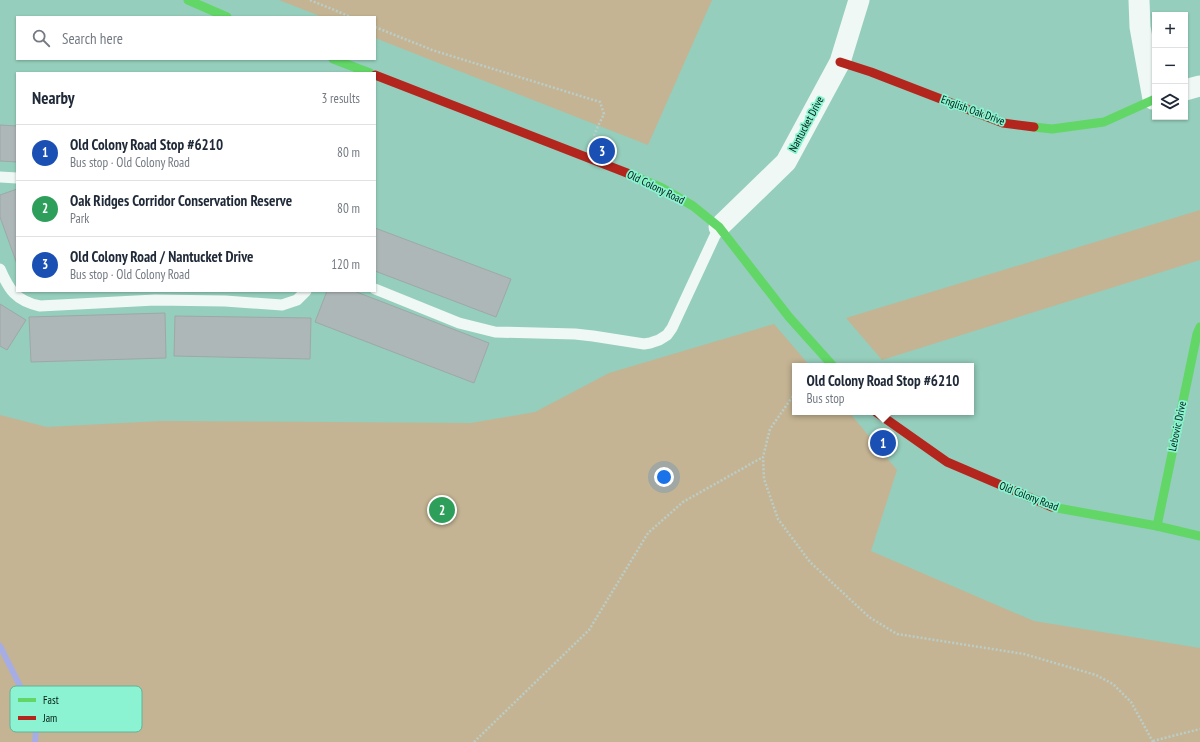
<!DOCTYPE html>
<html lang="en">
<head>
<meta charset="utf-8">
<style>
  :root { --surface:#fff; --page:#f6f6f7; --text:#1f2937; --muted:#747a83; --line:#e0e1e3; --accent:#d93025 }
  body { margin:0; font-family:"PT Sans Narrow",sans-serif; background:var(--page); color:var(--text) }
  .controls { position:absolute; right:12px; top:12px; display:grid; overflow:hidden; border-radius:0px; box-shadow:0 1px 3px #0004 }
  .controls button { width:36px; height:36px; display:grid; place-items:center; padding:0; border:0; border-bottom:1px solid var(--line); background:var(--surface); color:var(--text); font:20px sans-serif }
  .you { position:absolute; left:664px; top:477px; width:14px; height:14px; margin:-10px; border:3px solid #fff; border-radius:50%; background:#1a73e8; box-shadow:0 0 0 6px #1a73e833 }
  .badge { display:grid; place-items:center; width:26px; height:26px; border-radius:50%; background:var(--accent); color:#fff; font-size:13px; font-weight:700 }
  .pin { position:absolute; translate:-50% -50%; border:2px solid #fff; box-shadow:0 1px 4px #0006 }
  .popup { position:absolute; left:792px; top:363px; width:182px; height:52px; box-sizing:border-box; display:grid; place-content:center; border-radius:0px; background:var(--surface); filter:drop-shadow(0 1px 3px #0005); font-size:13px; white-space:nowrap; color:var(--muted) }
  .popup b { font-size:15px; color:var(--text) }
  .popup::after { content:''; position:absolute; left:50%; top:100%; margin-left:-8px; border:8px solid transparent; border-top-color:var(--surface) }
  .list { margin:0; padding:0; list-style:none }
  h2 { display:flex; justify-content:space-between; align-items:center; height:52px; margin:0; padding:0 16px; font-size:17px }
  h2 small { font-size:13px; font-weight:400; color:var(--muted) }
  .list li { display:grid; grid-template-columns:26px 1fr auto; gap:12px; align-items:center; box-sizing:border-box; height:56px; padding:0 16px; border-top:1px solid var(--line) }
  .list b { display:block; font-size:15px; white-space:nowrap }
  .list p { margin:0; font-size:13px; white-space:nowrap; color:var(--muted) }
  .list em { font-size:13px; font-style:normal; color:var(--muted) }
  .icon { flex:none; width:22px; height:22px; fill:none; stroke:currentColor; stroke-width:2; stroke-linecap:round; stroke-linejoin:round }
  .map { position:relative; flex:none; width:1200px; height:742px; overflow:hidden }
  .search { position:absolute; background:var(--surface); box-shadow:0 1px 3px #0004; left:16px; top:16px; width:360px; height:44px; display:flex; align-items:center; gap:10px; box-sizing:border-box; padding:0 14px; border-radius:0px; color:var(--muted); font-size:15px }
  .panel { position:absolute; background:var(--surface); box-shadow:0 1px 3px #0004; left:16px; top:72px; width:360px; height:220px; border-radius:0px }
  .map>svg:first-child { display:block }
  .green { fill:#c4b493 }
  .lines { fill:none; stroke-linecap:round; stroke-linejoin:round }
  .stream { stroke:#a6ade5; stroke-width:6 }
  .building { fill:#aeb7b7; stroke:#9da8a7 }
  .path { stroke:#bbcdc7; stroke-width:2.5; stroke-dasharray:2 2; stroke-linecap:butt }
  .lane { stroke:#eff8f5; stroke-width:11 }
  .street { stroke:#eff8f5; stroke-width:21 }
  .fast { stroke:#63d668; stroke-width:9 }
  .jam { stroke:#b3261e; stroke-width:9 }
  .labels { text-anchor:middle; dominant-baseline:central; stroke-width:3.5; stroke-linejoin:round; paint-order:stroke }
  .street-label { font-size:11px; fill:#001c13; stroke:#8bf3d1 }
  .key { fill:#8bf3d1; stroke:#61b298; stroke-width:1 }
  .key-label { font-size:11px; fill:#001c13 }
</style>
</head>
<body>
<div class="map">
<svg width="1200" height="742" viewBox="0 0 1200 742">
  <rect width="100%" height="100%" fill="#95cebc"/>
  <g class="green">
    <path d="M279,0H712L648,145L375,38V17H322Z"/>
    <path d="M1200,210V260L882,360L846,318Z"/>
    <path d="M774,324L810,366H795V412H849L897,470L871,551L1034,621L1200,648V742H0V415L47,427L161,421L471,423L535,412L609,373Z"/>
  </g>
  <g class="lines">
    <path class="stream" d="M0,646L37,720L35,742"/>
  </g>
  <g class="building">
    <path d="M0,125L17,126V162L0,161Z"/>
    <path d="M17,189V264L0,217V195Z"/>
    <path d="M375,228L511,279L496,317L375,271Z"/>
    <path d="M327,291H354L489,343L474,383L315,322Z"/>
    <path d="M0,304L26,320L7,350L0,346Z"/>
    <path d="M165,313L166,358L31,362L29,317Z"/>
    <path d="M175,316L311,318L310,359L174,356Z"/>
  </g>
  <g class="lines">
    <g class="path">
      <path d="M310,0L351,17"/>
      <path d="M375,27L432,50L600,102L604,114L598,126L593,138"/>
      <path d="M795,393L770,429L763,457L764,479L778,519L810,562L869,617L897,634L1024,654L1096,675L1113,684L1131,702L1153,742"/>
      <path d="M1153,741L1200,729"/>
      <path d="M474,742L589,630L648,533L683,502L763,457"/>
    </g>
    <g class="lane">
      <path d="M0,177L17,178"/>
      <path d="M0,269C9,290 16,301 40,306L155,300L225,301L282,305L297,300L306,291"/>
      <path d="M375,289L459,323L495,332L575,334L593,336L644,344L650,343L659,340L667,335L672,328L719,227"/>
    </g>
    <g class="street">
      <path d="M1139,0L1140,27L1153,99"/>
      <path d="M1185,90L1200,86"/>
      <path d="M719,227L786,162L840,62L859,0"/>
    </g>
    <g class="fast">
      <path d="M188,0L227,17"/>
      <path d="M333,59L370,73"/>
      <path d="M1034,127L1052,129L1104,122L1155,99"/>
      <path d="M627,173L662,188L693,206L719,227L789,317L833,366"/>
      <path d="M1052,507L1157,526L1200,536"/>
      <path d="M1157,526L1197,334L1200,327"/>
    </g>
    <g class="jam">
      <path d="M840,62L871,72L1003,123L1034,127"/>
      <path d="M375,75L627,173"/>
      <path d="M876,412L947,462L1052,507"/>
    </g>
  </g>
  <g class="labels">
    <g class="street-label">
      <text transform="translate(973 110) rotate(20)">English Oak Drive</text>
      <text transform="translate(806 124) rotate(-62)">Nantucket Drive</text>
      <text transform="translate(656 187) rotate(26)">Old Colony Road</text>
      <text transform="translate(1177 426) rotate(-78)">Lebovic Drive</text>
      <text transform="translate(1029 496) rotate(21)">Old Colony Road</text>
    </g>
  </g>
  <rect x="10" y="686" width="132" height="46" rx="6" class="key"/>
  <rect x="18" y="698" width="18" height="4" fill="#63d668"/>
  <rect x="18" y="716" width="18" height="4" fill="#b3261e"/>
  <g class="key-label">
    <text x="43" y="704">Fast</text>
    <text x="43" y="722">Jam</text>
  </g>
</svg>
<div class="controls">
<button>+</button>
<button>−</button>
<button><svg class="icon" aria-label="layers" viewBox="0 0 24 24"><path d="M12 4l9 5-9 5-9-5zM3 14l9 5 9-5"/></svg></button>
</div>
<div class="you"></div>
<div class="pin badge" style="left:883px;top:443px;background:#1a4fb4">1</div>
<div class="popup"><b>Old Colony Road Stop #6210</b>Bus stop</div>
<div class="pin badge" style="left:442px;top:510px;background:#2e9e5b">2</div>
<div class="pin badge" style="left:602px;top:151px;background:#1a4fb4">3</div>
<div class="search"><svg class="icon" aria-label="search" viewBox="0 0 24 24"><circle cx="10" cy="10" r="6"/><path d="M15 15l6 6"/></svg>Search here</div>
<section class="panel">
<h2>Nearby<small>3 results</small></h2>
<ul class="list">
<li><span class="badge" style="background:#1a4fb4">1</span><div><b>Old Colony Road Stop #6210</b><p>Bus stop · Old Colony Road</p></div><em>80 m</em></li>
<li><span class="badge" style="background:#2e9e5b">2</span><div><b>Oak Ridges Corridor Conservation Reserve</b><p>Park</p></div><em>80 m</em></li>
<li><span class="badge" style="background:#1a4fb4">3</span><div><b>Old Colony Road / Nantucket Drive</b><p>Bus stop · Old Colony Road</p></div><em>120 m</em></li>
</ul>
</section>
</div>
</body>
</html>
